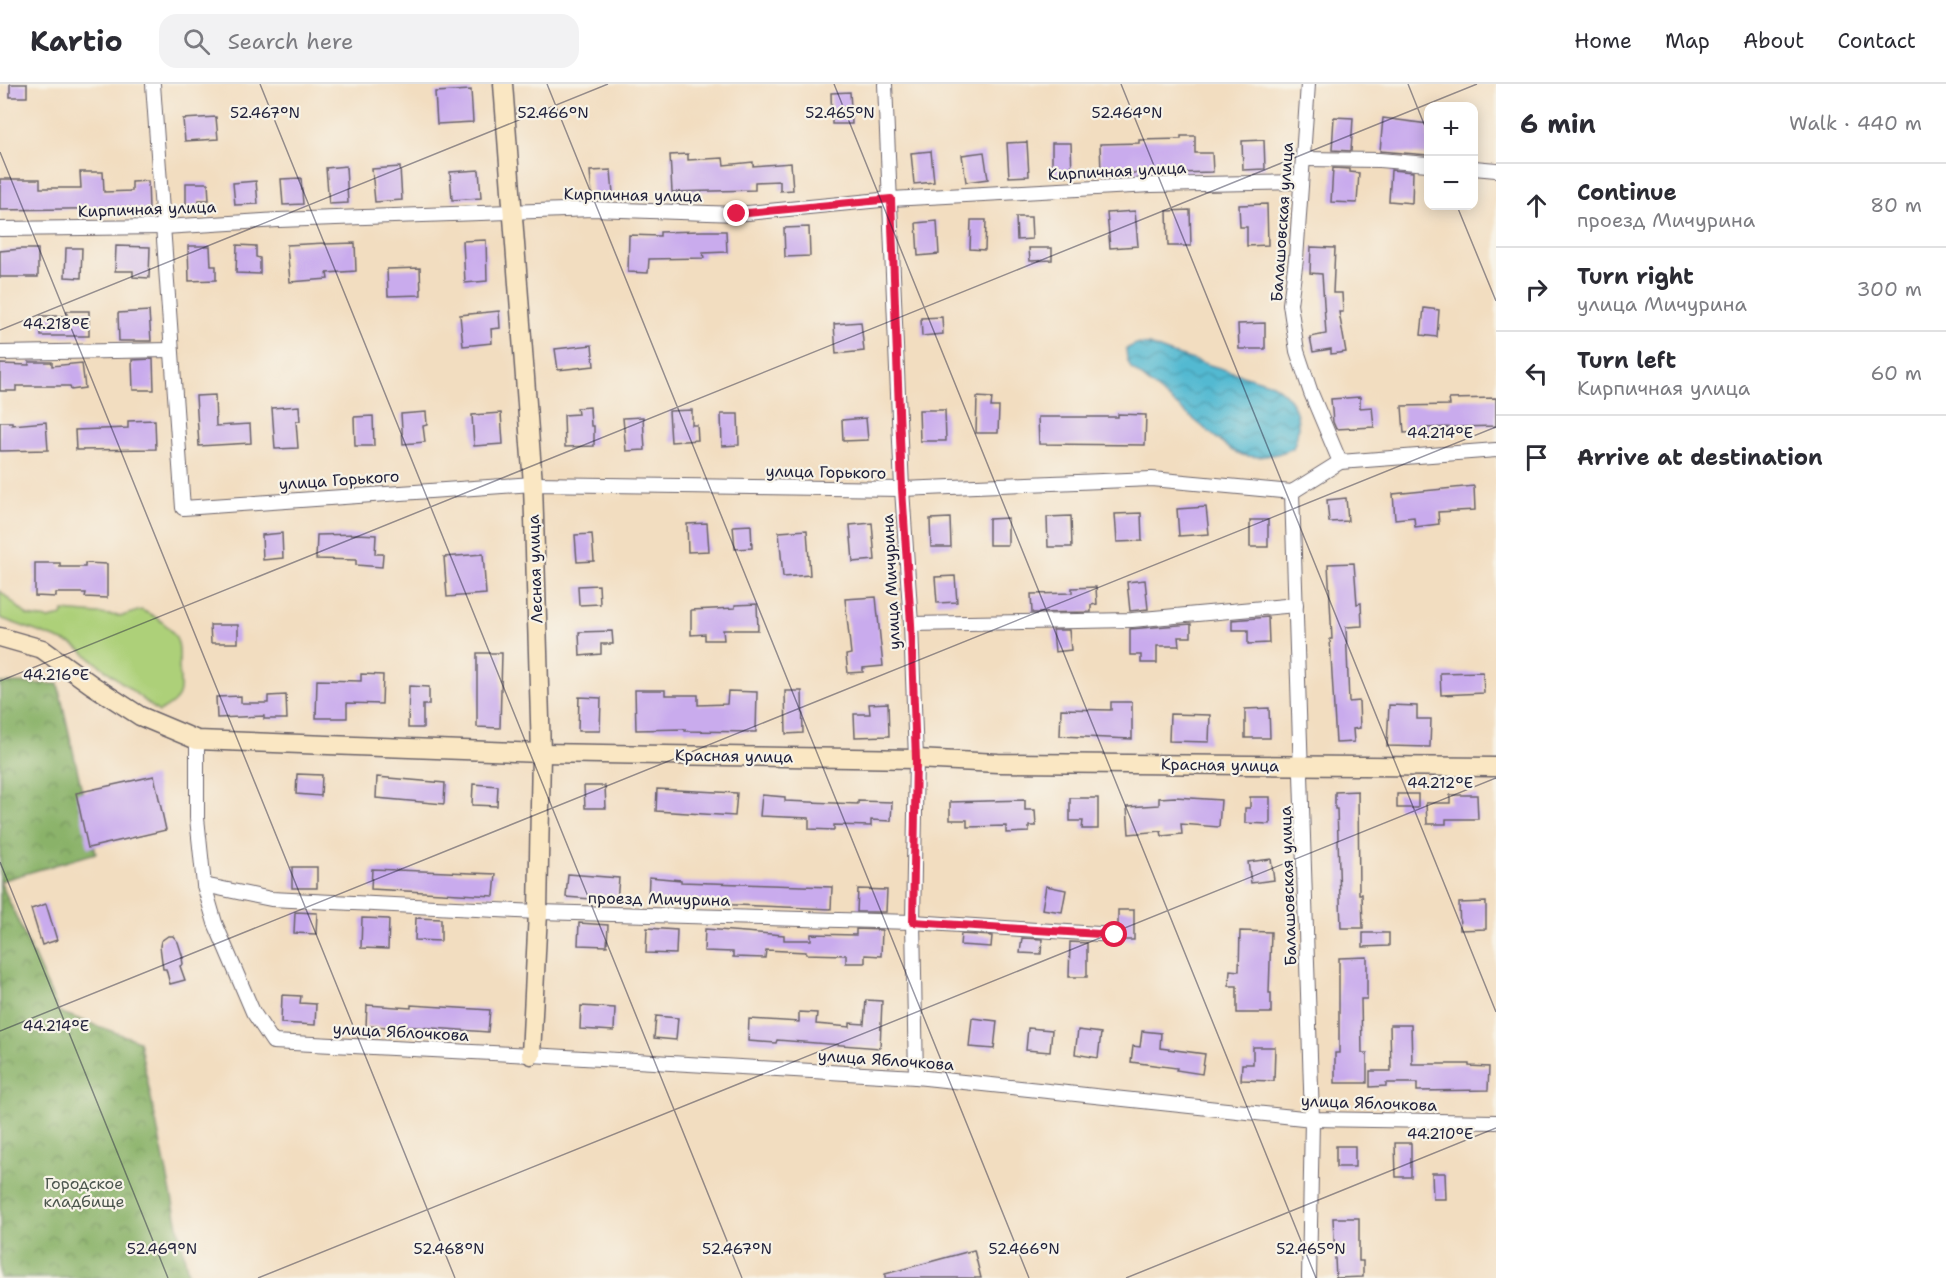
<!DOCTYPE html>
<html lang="en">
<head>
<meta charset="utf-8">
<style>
  :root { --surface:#fff; --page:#f2f2f3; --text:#2b2b33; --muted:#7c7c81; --line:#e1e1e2 }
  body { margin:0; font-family:"Shantell Sans",sans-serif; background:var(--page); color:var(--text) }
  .controls { position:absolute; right:18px; top:18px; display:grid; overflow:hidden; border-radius:12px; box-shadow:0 3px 15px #0003 }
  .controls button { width:54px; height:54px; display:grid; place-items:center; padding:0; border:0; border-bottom:2px solid var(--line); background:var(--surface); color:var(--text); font:30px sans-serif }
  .stop { position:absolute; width:18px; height:18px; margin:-14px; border:4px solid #e11d48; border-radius:50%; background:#fff }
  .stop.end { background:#e11d48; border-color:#fff; box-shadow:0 2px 6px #0008 }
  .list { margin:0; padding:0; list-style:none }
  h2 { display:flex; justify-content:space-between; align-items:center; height:78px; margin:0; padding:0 24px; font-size:26px }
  h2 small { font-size:20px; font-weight:400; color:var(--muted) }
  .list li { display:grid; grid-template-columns:39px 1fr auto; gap:18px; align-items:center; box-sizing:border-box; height:84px; padding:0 24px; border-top:2px solid var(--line) }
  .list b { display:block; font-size:22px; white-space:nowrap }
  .list p { margin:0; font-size:20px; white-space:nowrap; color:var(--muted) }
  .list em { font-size:20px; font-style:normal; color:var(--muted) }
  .icon { flex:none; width:33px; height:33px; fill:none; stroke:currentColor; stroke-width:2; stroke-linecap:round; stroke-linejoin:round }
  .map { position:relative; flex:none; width:1496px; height:1194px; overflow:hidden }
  header { display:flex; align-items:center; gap:36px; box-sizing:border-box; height:84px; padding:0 30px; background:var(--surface); border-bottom:2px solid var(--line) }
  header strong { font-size:28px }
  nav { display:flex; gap:33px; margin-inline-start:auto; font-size:21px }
  .search { width:420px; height:54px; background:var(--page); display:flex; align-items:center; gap:15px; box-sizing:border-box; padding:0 21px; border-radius:18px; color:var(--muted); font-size:22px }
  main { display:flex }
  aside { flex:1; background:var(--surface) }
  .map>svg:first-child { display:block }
  .green { fill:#add079; stroke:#68795a; stroke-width:1.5 }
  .forest { fill:url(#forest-crowns); stroke:#566a52; stroke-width:1.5 }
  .water { fill:url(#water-waves); stroke:#3a6e86; stroke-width:1.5 }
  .building { fill:#c9abed }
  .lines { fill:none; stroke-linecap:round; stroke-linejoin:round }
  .street-casing { stroke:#6b636a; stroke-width:16 }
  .secondary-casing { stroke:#6b636a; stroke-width:21 }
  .street { stroke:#fff; stroke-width:14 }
  .secondary { stroke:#fae7c3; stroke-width:18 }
  .route { stroke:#e11d48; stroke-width:8 }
  .ticks { fill:none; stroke:#22223b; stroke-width:1.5; stroke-opacity:0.45 }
  .labels { text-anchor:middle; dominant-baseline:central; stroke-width:4.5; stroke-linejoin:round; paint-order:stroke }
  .street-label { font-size:16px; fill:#22223b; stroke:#f7f3e8 }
  .park-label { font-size:16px; fill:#4c564e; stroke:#f7f3e8 }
  .ticks-label { font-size:15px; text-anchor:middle; fill:#22223b; stroke:#f7f3e8; stroke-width:4.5; stroke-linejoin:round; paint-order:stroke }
</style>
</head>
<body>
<header>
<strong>Kartio</strong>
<div class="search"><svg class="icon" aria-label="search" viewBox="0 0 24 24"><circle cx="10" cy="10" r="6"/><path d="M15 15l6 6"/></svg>Search here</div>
<nav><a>Home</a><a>Map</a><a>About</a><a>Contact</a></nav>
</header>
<main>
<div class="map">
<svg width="1496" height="1194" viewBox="0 0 1496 1194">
  <defs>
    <pattern id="forest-crowns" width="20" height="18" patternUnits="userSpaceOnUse" patternTransform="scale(1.5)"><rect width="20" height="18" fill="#8ab269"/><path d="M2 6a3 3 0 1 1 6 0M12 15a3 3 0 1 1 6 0" fill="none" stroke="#709058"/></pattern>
    <pattern id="water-waves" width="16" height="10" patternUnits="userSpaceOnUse" patternTransform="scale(1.5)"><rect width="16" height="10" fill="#53b9d1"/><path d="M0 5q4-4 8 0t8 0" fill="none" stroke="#4496ab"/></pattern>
  </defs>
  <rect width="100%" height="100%" fill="#f7f3e8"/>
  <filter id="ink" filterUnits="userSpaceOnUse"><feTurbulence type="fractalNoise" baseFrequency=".0167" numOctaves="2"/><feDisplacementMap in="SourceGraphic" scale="12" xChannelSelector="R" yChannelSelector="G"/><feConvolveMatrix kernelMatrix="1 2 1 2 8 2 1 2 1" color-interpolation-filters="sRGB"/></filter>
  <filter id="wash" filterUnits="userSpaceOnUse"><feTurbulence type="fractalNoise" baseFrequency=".008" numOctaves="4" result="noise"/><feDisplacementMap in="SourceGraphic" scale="24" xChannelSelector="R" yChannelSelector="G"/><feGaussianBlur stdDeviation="1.35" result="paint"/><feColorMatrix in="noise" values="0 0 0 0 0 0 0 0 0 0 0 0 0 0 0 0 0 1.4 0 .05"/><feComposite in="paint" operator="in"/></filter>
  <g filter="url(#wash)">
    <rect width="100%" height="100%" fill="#f2ddc0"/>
    <path class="green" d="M0,507L28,532L48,535L62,532L63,527L122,532L141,526C156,532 173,543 178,559C180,566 179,576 179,583C181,609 184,615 159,628L74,561L0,534Z"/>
    <path class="forest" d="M0,599L58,600L96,769L0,797L59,928L139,957L189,1194H0Z"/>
    <path class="water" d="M1136,260L1149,261L1170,269L1272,300C1297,315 1304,338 1293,364C1274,373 1249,377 1231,366L1131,284L1127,275L1126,265Z"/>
    <g id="blocks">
      <g class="building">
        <rect x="10" y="0" width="17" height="13"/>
        <path d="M471,6L473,38L437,40L435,8Z"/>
        <path d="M850,8L852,40H832L831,9Z"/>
        <path d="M216,33L218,55L185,57L183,35Z"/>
        <path d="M1334,33L1353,34L1351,67L1332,66Z"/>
        <path d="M1383,34L1428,40V71L1380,67Z"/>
        <path d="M1181,52H1195V69H1212L1213,88L1139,90V89H1101L1100,60L1139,59V56L1181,55Z"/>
        <path d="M1264,56L1265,85L1243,86L1242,57Z"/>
        <path d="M1027,58L1029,92L1009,93L1007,59Z"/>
        <path d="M1052,59H1071L1072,92H1052Z"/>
        <path d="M931,67L934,98L914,100L911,69Z"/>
        <path d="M984,68L988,95L966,98L962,71Z"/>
        <path d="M688,70V76L723,74L724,81L753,78V82L791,79L793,106L780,107V97L755,98V106L672,108L670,71Z"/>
        <path d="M346,82L348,119L329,120L326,84Z"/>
        <path d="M400,83L402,116L375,118L372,85Z"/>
        <path d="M1333,84L1350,85V88L1359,89L1357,119L1331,118Z"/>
        <path d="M479,86L481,114L452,116L450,88Z"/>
        <path d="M611,86L613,110L592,111L590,87Z"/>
        <path d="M1391,86L1413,88L1412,119L1389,117Z"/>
        <path d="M80,88H103L104,108L132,107V98L148,97L149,126L132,127V124L0,126V95H40V104H81Z"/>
        <path d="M301,94L303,120L283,121L281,95Z"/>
        <path d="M256,97L258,120L235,121L233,99Z"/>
        <path d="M186,99H208L209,116H199V122H186Z"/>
        <path d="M1267,120L1268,161L1247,162V143H1240L1239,121Z"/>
        <path d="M1190,126L1191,162H1168L1167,127Z"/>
        <path d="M1135,127L1138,162L1110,164L1107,129Z"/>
        <path d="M1016,133H1031L1032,155L1017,156Z"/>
        <path d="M971,136H986L985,166L970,165Z"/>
        <path d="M937,137L939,170L918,172L916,139Z"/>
        <path d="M809,143L810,172L785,173L784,144Z"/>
        <path d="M702,147H726L727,168L703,169L704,174L649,175L648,189L628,188L629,151L660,152V148Z"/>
        <path d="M486,156L487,197L465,199L463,157Z"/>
        <path d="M325,159V160L355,159L356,187L327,189L328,195L290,198L287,161Z"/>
        <path d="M237,161L256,162V173L260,174V190L236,189Z"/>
        <path d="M116,162L150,163L149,194L133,193V187H115Z"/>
        <path d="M188,162H210L211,182H216V196L189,197Z"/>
        <path d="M1311,163L1335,164L1333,209H1342L1343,228H1339L1346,268L1331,270V265L1313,268L1310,253L1326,250L1322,190L1310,189Z"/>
        <path d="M66,164H82L81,194L65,193Z"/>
        <path d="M1029,164H1052V176L1030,177Z"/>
        <path d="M21,165H38V193H0V167Z"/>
        <path d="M420,184L421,211L388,212L387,185Z"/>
        <path d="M1424,224L1439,226L1437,253L1421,251Z"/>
        <path d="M67,227H89V252H41V232H67Z"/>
        <path d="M149,227L151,257H119L118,229Z"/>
        <path d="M499,227L500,244L491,245L492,259L463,262L460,231Z"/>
        <path d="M942,233L943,250L922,252L921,234Z"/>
        <path d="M861,238L864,267L836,270L834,240Z"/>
        <path d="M1265,239V265H1239L1238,240Z"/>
        <path d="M592,261L594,282L558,286L555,265Z"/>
        <path d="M153,275L154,306H133L132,276Z"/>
        <path d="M29,278H52V282L82,279L85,304L71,306L70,302H16V307H0V280L29,281Z"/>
        <path d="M215,311L216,342L250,340L251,359L199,362L196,312Z"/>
        <path d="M977,313L992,314L991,323H999L998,349H976Z"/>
        <path d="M1360,313V324L1372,323L1374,343L1336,345L1333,338L1331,315Z"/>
        <path d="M1496,314V342L1422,344V348L1404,349L1402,322L1450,321L1449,315Z"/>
        <path d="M299,322L300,337H296L298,364L275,365L272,324Z"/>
        <path d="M590,323L591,342H594V362L565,363L564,331L578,330L577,324Z"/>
        <path d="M692,326V341H697L698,356L671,358L669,327Z"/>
        <path d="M919,326H945L946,357H920Z"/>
        <path d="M426,328L427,341L423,342L425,358L403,360L401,330Z"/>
        <path d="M501,329L503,360L474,362L472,331Z"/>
        <path d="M721,330H738L739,361L722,362Z"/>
        <path d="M1118,330L1146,331L1145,361L1039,360L1038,333H1118Z"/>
        <path d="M373,332L374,362H355L354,333Z"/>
        <path d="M643,333L645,366L626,367L623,334Z"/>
        <path d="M866,334L868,356L843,357L842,336Z"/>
        <path d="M155,336L156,365L76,366L75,346L128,344V337Z"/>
        <path d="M0,338H12V341L46,338L48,366L0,367Z"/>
        <path d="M1474,402L1475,426L1438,428L1439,440L1415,443L1414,433L1395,435L1393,410Z"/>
        <path d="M1346,414L1348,437L1329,438L1327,416Z"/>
        <path d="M1206,423L1209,450L1179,452L1177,425Z"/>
        <path d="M1141,429L1142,457L1117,458L1115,430Z"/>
        <path d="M1071,432L1072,463H1048L1047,433Z"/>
        <path d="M950,434L951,463H931L930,435Z"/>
        <path d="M1008,434V461H989V435Z"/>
        <rect x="1250" y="436" width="18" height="27"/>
        <path d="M707,439L709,467L688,468L687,440Z"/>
        <path d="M872,439L875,476L853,478L850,441Z"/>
        <path d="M751,441L752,464L735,465L733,442Z"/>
        <path d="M807,446L810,491L783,493L779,448Z"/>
        <path d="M282,449L283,474L263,476L262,451Z"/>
        <path d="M358,450L376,451L375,470H383L382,483L356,481V476L316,475L317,451Z"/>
        <path d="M592,450L594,477L577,478L575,451Z"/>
        <path d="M483,470L486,510L447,513L444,473Z"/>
        <path d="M35,479H60V483H85V479L107,480V514L85,513L86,509H56V513L35,512Z"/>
        <path d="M1354,479L1357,520L1361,519L1362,542L1346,543L1349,618L1359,617L1360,644L1353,645L1354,658L1336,659L1330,555H1332L1328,480Z"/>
        <path d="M955,492L957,518L937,519L935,493Z"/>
        <path d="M1145,496L1148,525L1130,527L1127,498Z"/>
        <path d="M599,501L600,520L579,521L578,502Z"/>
        <path d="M1096,503L1097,520L1091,521V528L1032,529L1031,510L1072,509V504Z"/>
        <path d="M876,513L883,582L863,584V588L848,589L846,571L851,570L845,515Z"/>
        <path d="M757,520L758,546H723L724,556H705V550L691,551V526L735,524V521Z"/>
        <path d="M1268,533L1269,559L1248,560V546H1232V536Z"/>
        <path d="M1191,540V553H1178L1179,562H1157V579H1141V571H1130V545Z"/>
        <path d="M210,541H238V559H211Z"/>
        <path d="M1053,546H1069L1071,566L1055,568Z"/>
        <path d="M612,547L613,560H601V570L580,572L579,548Z"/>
        <path d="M477,569H502L500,644L477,643Z"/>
        <path d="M1483,588L1484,609L1441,611L1440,589Z"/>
        <path d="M361,590L383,591L382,620L347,619V634H316L317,596L361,597Z"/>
        <path d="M409,602L429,603V621H423V644H408Z"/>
        <path d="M635,606H665V611H698V621L727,620L728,607L757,608L756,648L685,647V645L636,646Z"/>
        <path d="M785,607H802L803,649L786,650Z"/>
        <path d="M286,611L287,635H264V632L217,634L216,613L241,612V619H268V612Z"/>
        <path d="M579,613L601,614L600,647H578Z"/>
        <path d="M1111,618H1132V655L1060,652L1061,625L1111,626Z"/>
        <path d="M888,619L889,652L855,653L854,630H870L869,620Z"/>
        <path d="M1389,621L1417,622V635H1431L1430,663L1387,662Z"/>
        <path d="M1269,624L1270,654H1245V625Z"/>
        <path d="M1170,630L1210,631L1209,658L1169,657Z"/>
        <path d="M297,690L322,691L321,712L296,710Z"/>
        <path d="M154,692L166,746L88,764L76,709Z"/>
        <path d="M377,693L445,699L444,720L376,714Z"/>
        <path d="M473,700L498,702L497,722L472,721Z"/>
        <path d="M584,702H605L606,724H585Z"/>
        <path d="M657,705L737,709L735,732L656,727Z"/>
        <path d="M1358,707L1359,810H1362L1363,844H1341L1337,725H1335V708Z"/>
        <rect x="1397" y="710" width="21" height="14"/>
        <path d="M762,711L785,713V717L858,720V717L892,718L891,737L871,736V742L834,741V746L809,745V734L760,732Z"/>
        <path d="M1450,711H1477L1478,735H1446V740H1427L1426,719H1450Z"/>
        <path d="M1175,713L1221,716L1219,743L1181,740L1182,750L1162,752L1161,747L1129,750L1127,723L1159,721V714Z"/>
        <path d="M1250,713H1270V740L1245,739V724H1250Z"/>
        <path d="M1070,714H1098V745H1082L1083,737H1070Z"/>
        <path d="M1025,716V726H1035L1036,742H1029V748L1006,749V742L967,743V736H950V718Z"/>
        <path d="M1271,775L1274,796L1251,799L1248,778Z"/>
        <rect x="292" y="783" width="25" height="21"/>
        <path d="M372,785L496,790L494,812L371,805Z"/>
        <path d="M568,790L619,794L617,817L566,813Z"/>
        <path d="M649,793L681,796V798L832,803L831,825L648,817Z"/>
        <path d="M1046,802L1066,806L1062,828L1042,825Z"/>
        <path d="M858,805L887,806L886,828H857Z"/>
        <path d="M1486,818V845L1460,846L1459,819Z"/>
        <path d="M46,820L57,856L42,861L31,825Z"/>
        <path d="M1118,826H1134V856H1122L1124,851L1123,847L1118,843Z"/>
        <path d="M295,828L317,829L316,850L294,849Z"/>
        <path d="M362,834L389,835L388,865L361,864Z"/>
        <path d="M416,834L441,835V857L415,856Z"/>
        <path d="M579,839L608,841L607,862L578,861Z"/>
        <path d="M647,844L677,846L676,870L646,869Z"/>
        <path d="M705,845L784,851V856H811V850L856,851V845L882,846L881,872L865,871V879H846V871L806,870V868L766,866L765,874L733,873V868L704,867Z"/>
        <path d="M1240,847L1271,848L1269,909H1271V929H1237V902H1229L1230,886L1239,887Z"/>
        <path d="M1363,849H1389V862L1363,863Z"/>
        <path d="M961,850L992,852L991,863L960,861Z"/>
        <path d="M168,852H173L178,858L183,874H182L183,880L180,882L185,896L170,900L166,885H163L160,862L161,857Z"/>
        <path d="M1022,854L1042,855L1041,870L1020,869Z"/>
        <path d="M1070,858L1087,859V893H1069Z"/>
        <path d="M1367,873V915H1361L1362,969H1367V999H1335V969H1339V874Z"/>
        <path d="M282,911L301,912L300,919L316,920L315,941L281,939Z"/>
        <path d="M866,916L882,917L880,964L777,956L776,959L748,957L749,935L799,938V928L817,929L816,940L850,943V939L864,940Z"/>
        <path d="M367,921L411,924V921L490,926L488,948L390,941L389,943L366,942Z"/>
        <path d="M581,922L615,924L614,947L580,945Z"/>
        <path d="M656,932L678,934L676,956L654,954Z"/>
        <path d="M972,934L997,937L994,965L969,963Z"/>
        <path d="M1390,941H1411L1412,980H1469V982L1489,983L1488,1006L1417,1007V999H1386V1002L1370,1003V987H1391Z"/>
        <path d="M1028,944L1052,946L1050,968L1026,966Z"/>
        <path d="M1078,946L1101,949L1098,974L1075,970Z"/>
        <path d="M1142,947L1161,949L1160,964L1205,970L1202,990L1176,986L1177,984L1131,978L1133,962L1140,963Z"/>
        <path d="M1253,963H1275L1274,997L1241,996L1242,980H1253Z"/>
        <path d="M1395,1059H1411V1093H1396Z"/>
        <rect x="1336" y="1062" width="19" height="21"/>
        <path d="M1432,1089H1445L1446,1115H1433Z"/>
        <path d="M1333,1134H1359V1177H1363V1193L1336,1194Z"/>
        <path d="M974,1166L981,1194H885V1190Z"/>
      </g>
    </g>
  </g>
  <g filter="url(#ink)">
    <use href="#blocks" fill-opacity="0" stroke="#6b636a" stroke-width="1.5"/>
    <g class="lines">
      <defs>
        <g id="street">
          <path d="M153,0L183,424L533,400L902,405L1152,395L1292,408L1340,378L1496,366"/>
          <path d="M885,0L902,405L911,540L916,675L913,838L916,993"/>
          <path d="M1308,0L1296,175L1290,220L1297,267L1311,309L1340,378"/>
          <path d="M1304,75L1379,76L1428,80"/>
          <path d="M1474,84L1496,86"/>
          <path d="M0,145L164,143L278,136L593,125L737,130L891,115L1151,101L1301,98"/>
          <path d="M0,269L171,266"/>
          <path d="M1292,408L1312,1035L1309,1194"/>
          <path d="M911,540L1132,536L1296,521"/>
          <path d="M197,656V734L204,801L215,839L253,928L273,958L531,971L916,993L1312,1035L1496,1038"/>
          <path d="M204,801L271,815L538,828L913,838L1115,851"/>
        </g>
        <g id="secondary">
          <path d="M503,0L533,400L541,669L538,828L531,971"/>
          <path d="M0,553L42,565L92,601L140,632L197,656L541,669L916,675L998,679L1496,683"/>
        </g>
      </defs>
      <use href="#street" class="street-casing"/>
      <use href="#secondary" class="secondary-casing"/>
      <use href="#street" class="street"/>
      <use href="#secondary" class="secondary"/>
    </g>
  </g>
  <g class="lines" filter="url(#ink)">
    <path class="route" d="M737,130L891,115L902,405L911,540L916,675L913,838L1115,851"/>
  </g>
  <path class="ticks" d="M260,0L742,1194M547,0L1029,1194M834,0L1316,1194M1121,0L1496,928M1408,0L1428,50M0,68L455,1194M1457,122L1496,217M0,246L608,0M0,597L1477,0M0,778L168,1194M0,947L1496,343M258,1194L1496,694M1126,1194L1496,1044"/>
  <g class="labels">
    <g class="street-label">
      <text transform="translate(1117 87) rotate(-3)">Кирпичная улица</text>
      <text transform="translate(633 111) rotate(1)">Кирпичная улица</text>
      <text transform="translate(147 125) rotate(-2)">Кирпичная улица</text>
      <text transform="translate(1282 138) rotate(-86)">Балашовская улица</text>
      <text transform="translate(826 388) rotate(1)">улица Горького</text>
      <text transform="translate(339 396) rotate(-4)">улица Горького</text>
      <text transform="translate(535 485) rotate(-92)">Лесная улица</text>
      <text transform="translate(891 498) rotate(-93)">улица Мичурина</text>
      <text transform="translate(734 672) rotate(1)">Красная улица</text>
      <text transform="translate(1220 681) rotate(1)">Красная улица</text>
      <text transform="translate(1288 802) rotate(-92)">Балашовская улица</text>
      <text transform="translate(659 815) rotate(1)">проезд Мичурина</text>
      <text transform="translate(401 948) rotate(3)">улица Яблочкова</text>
      <text transform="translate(886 976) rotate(4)">улица Яблочкова</text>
      <text transform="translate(1369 1019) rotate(2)">улица Яблочкова</text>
    </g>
    <g class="park-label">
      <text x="84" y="1099">Городское<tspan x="84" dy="18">кладбище</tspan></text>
    </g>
  </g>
  <g class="ticks-label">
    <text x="265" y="34">52.467°N</text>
    <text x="553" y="34">52.466°N</text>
    <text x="840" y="34">52.465°N</text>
    <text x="1127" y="34">52.464°N</text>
    <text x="56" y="245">44.218°E</text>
    <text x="1440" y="354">44.214°E</text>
    <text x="56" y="596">44.216°E</text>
    <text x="1440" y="704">44.212°E</text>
    <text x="56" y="947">44.214°E</text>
    <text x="1440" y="1055">44.210°E</text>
    <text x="162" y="1170">52.469°N</text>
    <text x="449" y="1170">52.468°N</text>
    <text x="737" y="1170">52.467°N</text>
    <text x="1024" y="1170">52.466°N</text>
    <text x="1311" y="1170">52.465°N</text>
  </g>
</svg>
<div class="controls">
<button>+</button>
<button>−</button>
</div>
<div class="stop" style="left:1115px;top:851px"></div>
<div class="stop end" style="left:737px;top:130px"></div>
</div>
<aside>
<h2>6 min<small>Walk · 440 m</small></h2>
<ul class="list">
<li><svg class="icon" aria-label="ahead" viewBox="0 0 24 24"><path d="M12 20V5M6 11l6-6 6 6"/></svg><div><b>Continue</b><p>проезд Мичурина</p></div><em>80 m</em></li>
<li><svg class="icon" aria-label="right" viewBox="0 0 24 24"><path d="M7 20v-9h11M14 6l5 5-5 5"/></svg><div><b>Turn right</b><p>улица Мичурина</p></div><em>300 m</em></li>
<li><svg class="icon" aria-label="left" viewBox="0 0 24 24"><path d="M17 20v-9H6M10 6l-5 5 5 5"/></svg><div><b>Turn left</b><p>Кирпичная улица</p></div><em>60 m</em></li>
<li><svg class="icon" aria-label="arrive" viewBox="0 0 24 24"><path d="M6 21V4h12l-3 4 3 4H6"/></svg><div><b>Arrive at destination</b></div></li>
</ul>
</aside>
</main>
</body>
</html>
